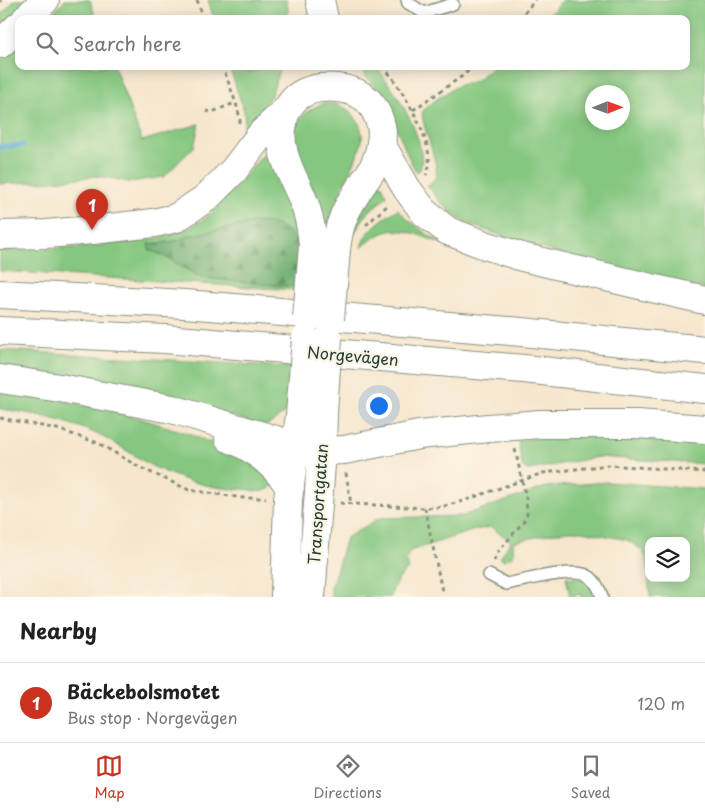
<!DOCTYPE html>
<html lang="en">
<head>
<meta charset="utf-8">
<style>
  :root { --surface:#fff; --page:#f6f6f6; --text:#202124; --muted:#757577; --line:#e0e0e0; --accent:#c8321e }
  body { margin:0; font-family:"Playpen Sans",sans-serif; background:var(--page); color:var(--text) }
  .controls { position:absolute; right:15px; bottom:15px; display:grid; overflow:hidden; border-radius:10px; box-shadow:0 2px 12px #0003 }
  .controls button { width:45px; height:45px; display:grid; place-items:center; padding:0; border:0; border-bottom:1px solid var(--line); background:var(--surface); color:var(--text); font:25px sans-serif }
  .compass { position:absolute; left:585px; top:85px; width:45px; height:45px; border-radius:50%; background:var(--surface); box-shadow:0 2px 12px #0003; rotate:89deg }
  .you { position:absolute; left:378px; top:405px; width:18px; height:18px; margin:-12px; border:4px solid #fff; border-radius:50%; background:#1a73e8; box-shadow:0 0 0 8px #1a73e833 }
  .badge { display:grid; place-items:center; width:32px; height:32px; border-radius:50%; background:var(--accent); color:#fff; font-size:16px; font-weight:700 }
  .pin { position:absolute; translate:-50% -41px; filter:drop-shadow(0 1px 2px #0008) }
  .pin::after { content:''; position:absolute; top:26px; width:18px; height:15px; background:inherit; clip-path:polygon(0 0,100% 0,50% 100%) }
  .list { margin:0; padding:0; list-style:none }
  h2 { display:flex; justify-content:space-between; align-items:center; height:65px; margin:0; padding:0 20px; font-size:21px }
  h2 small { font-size:16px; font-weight:400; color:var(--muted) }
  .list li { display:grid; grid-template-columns:32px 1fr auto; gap:15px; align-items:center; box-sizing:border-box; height:80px; padding:0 20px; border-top:1px solid var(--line) }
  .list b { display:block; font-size:19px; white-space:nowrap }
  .list p { margin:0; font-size:16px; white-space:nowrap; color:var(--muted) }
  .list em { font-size:16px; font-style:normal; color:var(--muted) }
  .icon { flex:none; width:28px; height:28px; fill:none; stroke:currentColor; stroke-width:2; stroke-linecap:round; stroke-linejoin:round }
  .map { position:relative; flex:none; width:705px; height:597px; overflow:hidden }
  .search { position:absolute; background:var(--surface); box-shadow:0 2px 12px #0003; left:15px; right:15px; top:15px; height:55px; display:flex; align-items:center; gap:12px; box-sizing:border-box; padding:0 18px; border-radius:10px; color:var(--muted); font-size:19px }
  .sheet { height:145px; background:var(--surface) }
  nav { display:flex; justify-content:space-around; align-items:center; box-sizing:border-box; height:70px; border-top:1px solid var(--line); background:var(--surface); font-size:14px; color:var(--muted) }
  nav a { display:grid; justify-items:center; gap:2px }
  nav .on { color:var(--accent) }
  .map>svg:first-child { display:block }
  .green { fill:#85c780; stroke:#52825a; fill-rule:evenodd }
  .forest { fill:url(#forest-firs); stroke:#467451 }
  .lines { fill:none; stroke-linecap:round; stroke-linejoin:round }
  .stream { stroke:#58a8d2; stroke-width:5.5 }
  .lane-casing { stroke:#8a9280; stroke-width:14 }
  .secondary-casing { stroke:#8a9280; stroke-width:30 }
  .highway-casing { stroke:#8a9280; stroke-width:30 }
  .path { stroke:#8a9280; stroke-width:3; stroke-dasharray:4 4; stroke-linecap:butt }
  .lane { stroke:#fff; stroke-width:11 }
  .secondary { stroke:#fff; stroke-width:28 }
  .highway { stroke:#fff; stroke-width:28 }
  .secondary-bridge-casing { stroke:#8a9280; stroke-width:30; stroke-linecap:butt }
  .secondary-bridge { stroke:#fff; stroke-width:28 }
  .labels { text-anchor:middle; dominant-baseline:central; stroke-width:4.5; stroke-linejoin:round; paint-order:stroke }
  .street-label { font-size:16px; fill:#1f3d34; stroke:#fcf5e5 }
</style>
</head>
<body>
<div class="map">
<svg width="705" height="597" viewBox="0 0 705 597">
  <defs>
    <pattern id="forest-firs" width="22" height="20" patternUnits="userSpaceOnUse" patternTransform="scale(1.25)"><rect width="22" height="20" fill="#6cac6e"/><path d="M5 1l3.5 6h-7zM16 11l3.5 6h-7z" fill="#588d5b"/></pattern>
  </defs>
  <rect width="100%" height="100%" fill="#fcf5e5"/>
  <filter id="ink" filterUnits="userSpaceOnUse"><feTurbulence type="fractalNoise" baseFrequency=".02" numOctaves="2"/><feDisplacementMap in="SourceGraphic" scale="10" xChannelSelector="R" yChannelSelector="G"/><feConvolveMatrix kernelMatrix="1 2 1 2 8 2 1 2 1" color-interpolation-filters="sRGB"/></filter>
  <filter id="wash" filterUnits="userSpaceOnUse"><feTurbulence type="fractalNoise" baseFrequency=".0096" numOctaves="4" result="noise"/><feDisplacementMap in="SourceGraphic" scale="20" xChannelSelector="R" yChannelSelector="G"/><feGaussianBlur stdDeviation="1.12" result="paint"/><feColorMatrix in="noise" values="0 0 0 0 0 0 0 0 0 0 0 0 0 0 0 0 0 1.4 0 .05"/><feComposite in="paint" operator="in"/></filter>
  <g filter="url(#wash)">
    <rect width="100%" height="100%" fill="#f6e6cd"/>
    <g class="green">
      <path d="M15,0H29L0,27V15L6,10Z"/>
      <path d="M65,0H90L96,19H47Z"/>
      <path d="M208,0H287L289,19H214Z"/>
      <path d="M562,0H705V289L590,263L517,241L474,226L456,217L440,202L427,185C430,183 434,181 435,178C442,166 418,120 423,111C426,106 453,87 460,85C466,82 473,83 478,79C483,75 488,70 493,66H686V19H546ZM592,92H622V122H592Z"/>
      <path d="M19,46V66H114L142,141L199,124L194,147L164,177L129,182L98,176L52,181L0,184V62Z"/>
      <path d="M231,66H245L247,73L259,69L258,66H281L271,95L253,123L238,141L245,123L244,111L231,72Z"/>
      <path d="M359,66H375C393,86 430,143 420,170L416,172L408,156L385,99L367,78Z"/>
      <path d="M324,103C328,104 332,103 336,104C351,108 363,123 362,139C362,146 357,154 355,161C346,181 334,201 330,222H322C321,214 319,204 316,196C302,161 272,123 324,103Z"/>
      <path d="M269,148L291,200L301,240L299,243L284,228L191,235L176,241L149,244V250L162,255L201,278L296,287V290L0,271V251L83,247L134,242L168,236L189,228L204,219L216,209Z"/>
      <path d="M381,183L387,196L367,213L351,238L350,237C358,218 366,198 381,183Z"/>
      <path d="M398,209C412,225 425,233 443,244C425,238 400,224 381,234C374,237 367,243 361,248C364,231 384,218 398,209Z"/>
      <path d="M0,350L291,367L288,410L271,423L265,426L124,384L0,367Z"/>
      <path d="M0,388L126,414L187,433L253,460L274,485L270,487L269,489C259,494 254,490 244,489C240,489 236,490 232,489C204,487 177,478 152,466C134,456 118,444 99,435C68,421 34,413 0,409Z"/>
      <path d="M565,433L705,439V464L598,457L529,470L525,469L522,466L518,441Z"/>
      <path d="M607,482L705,489V597H650L647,562L642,550L627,540L582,531H568L549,534L513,542L514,554L512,556L504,560L500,558L511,541L491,527L475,530L410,551L406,560L409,568C400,576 393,585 391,597H331V588L346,538L379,518L462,516L546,487ZM649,541H686V578H649Z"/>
      <path d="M566,577L587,579L598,597H581L580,594L570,596Z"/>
    </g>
    <path class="forest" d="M256,222C279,222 283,228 299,243L296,287L201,278L162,255L149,250L148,244L176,241L191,235Z"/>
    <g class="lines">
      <path class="stream" d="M0,147L23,145"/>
    </g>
  </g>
  <g filter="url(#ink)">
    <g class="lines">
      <defs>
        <g id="lane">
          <path d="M407,0L408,3L424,13L453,4"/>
          <path d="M489,575L506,584C524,581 576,566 590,577C596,582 600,590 602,597"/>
        </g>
        <g id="secondary">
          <path d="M320,0L324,19"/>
          <path d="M26,19L45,0"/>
          <path d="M0,44L19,26"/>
          <path d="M313,246C312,232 310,219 305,205C295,178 276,153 283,123C284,113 290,103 297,97C314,84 345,85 362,96C373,102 381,120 382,132C382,144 378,158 373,168C368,177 361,185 356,194C350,203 344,214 341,224C338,233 337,242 336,250"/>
          <path d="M285,597L288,499L300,415"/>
          <path d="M311,597L322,451L323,412"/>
        </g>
        <g id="highway">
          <path d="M381,144L407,189L425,213L448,231L485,245L522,257L656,289L705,300"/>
          <path d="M0,235L46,234L92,230L154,223L176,218L206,198L234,170L262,133L288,108"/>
          <path d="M0,294L185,304L522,332L705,350"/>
          <path d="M0,331L165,339L524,369L705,389"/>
          <path d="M0,379L60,388L172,409L296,446L322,451L344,450L419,435L489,428L540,424H637L705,429"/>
          <path d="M229,438C255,448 274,464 290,487"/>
        </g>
      </defs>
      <use href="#lane" class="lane-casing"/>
      <use href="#secondary" class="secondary-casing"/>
      <use href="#highway" class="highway-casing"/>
      <g class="path">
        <path d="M197,0L204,19"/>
        <path d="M0,2L1,0"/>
        <path d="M519,19L535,0"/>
        <path d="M222,66C227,79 241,112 240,124"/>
        <path d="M383,66C400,86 441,149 426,175"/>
        <path d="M413,110L464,75L473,66"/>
        <path d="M206,111L212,112L235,103"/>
        <path d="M366,225L389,204"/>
        <path d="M0,418L57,429L98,443L139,467L189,490L243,498H266"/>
        <path d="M346,473L351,504"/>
        <path d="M340,503L425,508L441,507L463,501L543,473L609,465L705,472"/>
        <path d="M425,508L442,591"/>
        <path d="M494,561L498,552L524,521L527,514L526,498L515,449"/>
      </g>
      <use href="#lane" class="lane"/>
      <use href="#secondary" class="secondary"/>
      <use href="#highway" class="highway"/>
      <defs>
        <g id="secondary-bridge">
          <path d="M307,318L313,246"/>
          <path d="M330,319L336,250"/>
          <path d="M323,412L328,339"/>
          <path d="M300,415L306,338"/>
        </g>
      </defs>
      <use href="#secondary-bridge" class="secondary-bridge-casing"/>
      <use href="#secondary-bridge" class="secondary-bridge"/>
    </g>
  </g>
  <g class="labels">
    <g class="street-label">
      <text transform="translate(353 355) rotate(5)">Norgevägen</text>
      <text transform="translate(317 504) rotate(-86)">Transportgatan</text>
    </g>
  </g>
</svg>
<div class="controls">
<button><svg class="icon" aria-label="layers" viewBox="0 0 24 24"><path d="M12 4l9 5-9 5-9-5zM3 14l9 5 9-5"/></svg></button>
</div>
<svg class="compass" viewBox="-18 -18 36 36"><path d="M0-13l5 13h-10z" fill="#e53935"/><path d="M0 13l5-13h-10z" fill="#757577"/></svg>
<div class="you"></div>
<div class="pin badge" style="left:92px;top:230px">1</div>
<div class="search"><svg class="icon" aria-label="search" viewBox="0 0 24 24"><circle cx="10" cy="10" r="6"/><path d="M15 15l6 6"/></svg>Search here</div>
</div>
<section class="sheet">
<h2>Nearby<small></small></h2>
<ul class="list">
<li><span class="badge">1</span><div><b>Bäckebolsmotet</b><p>Bus stop · Norgevägen</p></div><em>120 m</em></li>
</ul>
</section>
<nav>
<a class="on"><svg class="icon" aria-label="map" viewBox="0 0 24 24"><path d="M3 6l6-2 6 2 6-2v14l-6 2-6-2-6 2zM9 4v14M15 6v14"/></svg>Map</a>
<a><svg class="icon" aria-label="directions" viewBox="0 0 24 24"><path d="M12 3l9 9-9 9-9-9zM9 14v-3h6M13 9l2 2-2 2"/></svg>Directions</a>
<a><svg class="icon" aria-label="saved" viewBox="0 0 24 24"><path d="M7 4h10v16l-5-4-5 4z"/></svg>Saved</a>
</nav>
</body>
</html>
